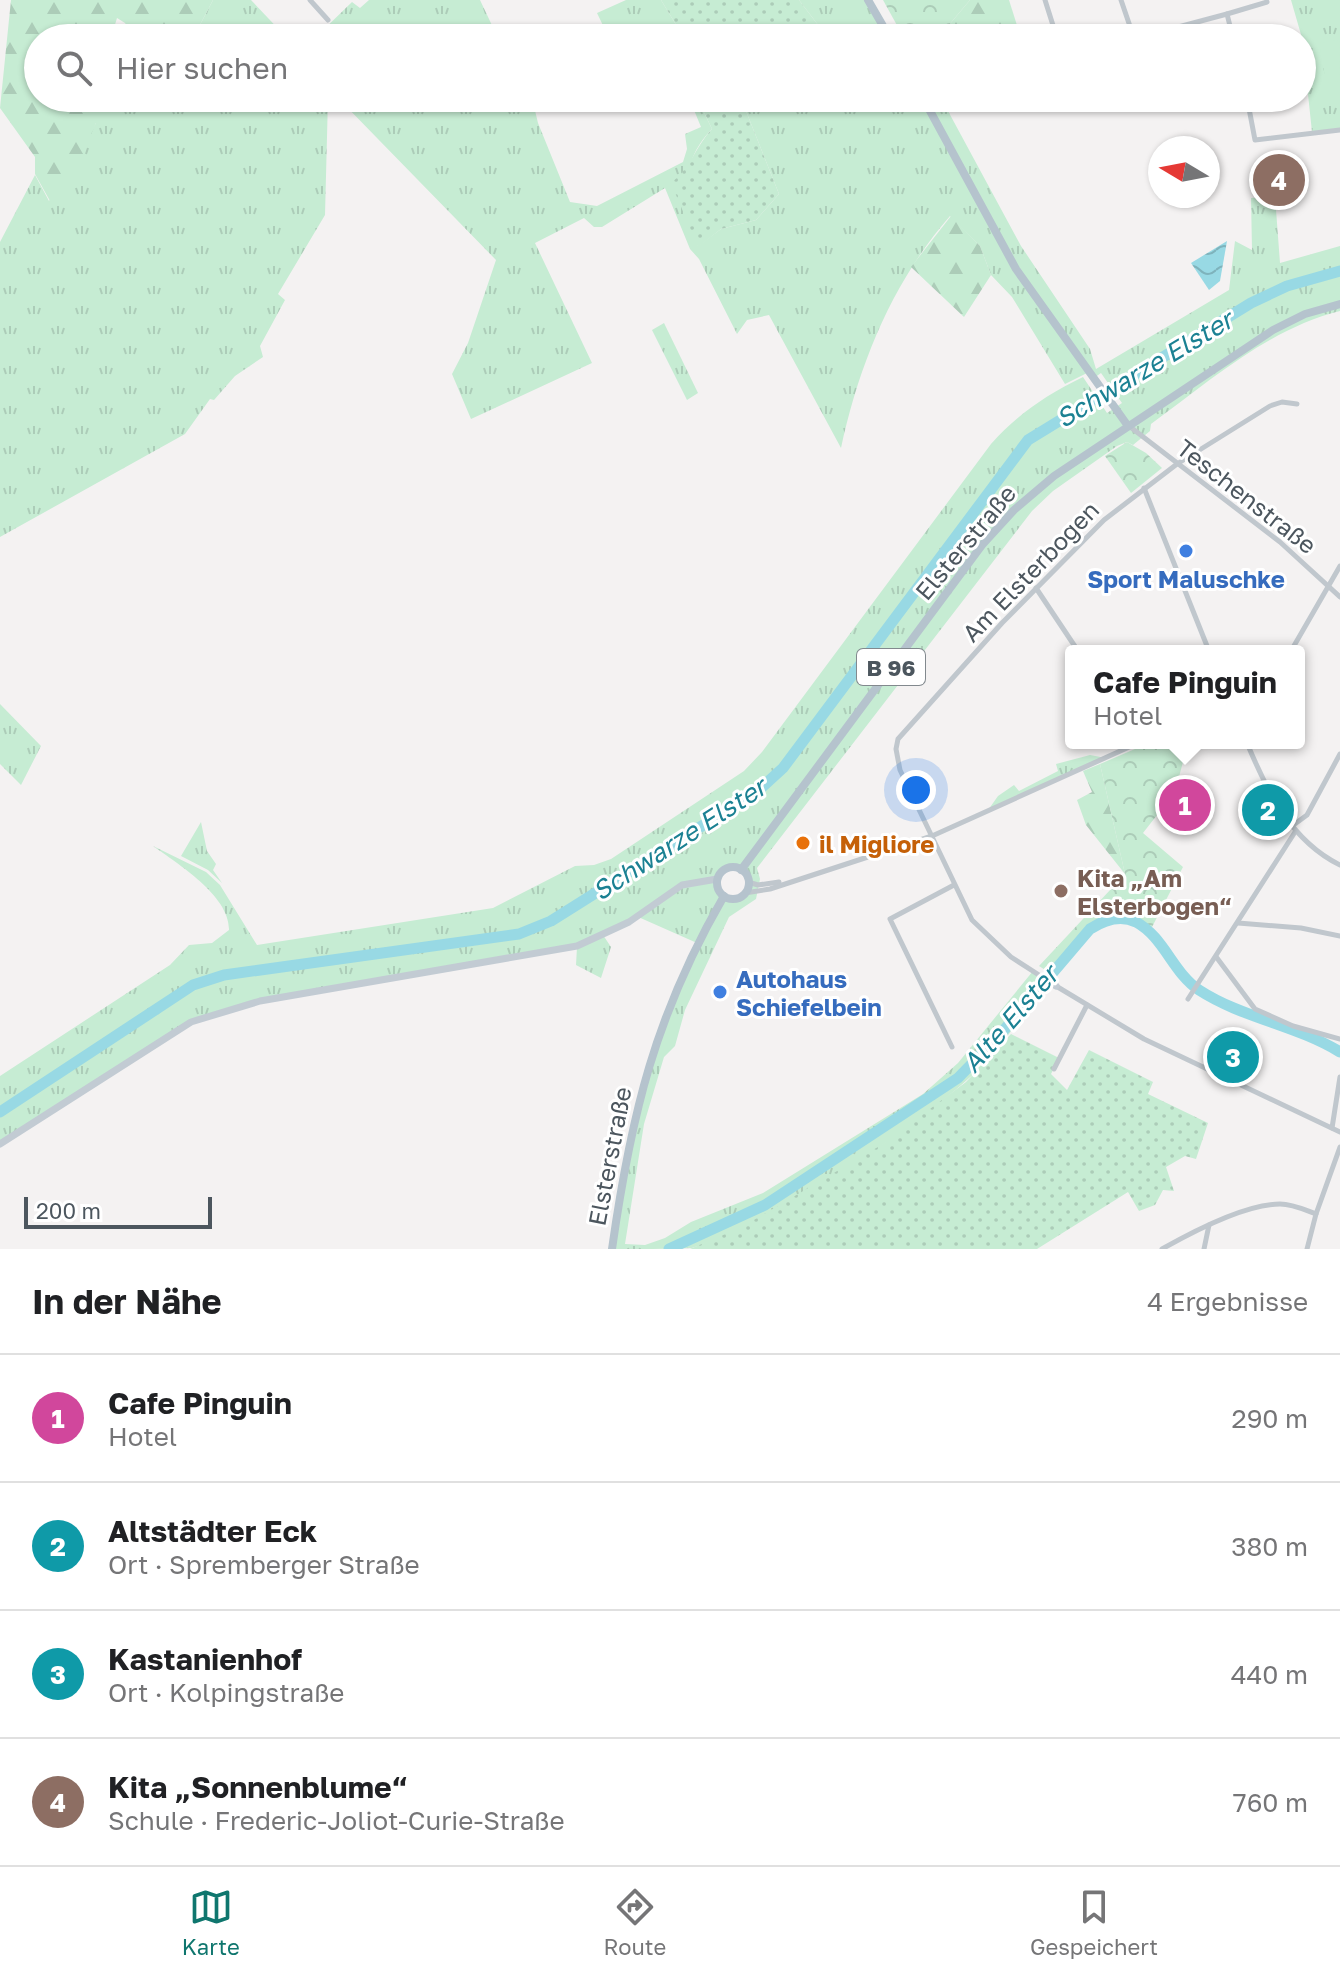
<!DOCTYPE html>
<html lang="de">
<head>
<meta charset="utf-8">
<style>
  :root { --surface:#fff; --page:#f6f6f6; --text:#202124; --muted:#757577; --line:#e0e0e0; --accent:#0f766e }
  body { margin:0; font-family:"Golos Text",sans-serif; background:var(--page); color:var(--text) }
  .compass { position:absolute; left:1148px; top:136px; width:72px; height:72px; border-radius:50%; background:var(--surface); box-shadow:0 2px 6px #0004; rotate:280deg }
  .scale { position:absolute; left:24px; bottom:20px; width:188px; box-sizing:border-box; padding-left:8px; border:4px solid #4c565e; border-top:0; font-size:22px; line-height:28px; white-space:nowrap; color:#4c565e; -webkit-text-stroke:6px #fff; paint-order:stroke }
  .you { position:absolute; left:916px; top:790px; width:28px; height:28px; margin:-20px; border:6px solid #fff; border-radius:50%; background:#1a73e8; box-shadow:0 0 0 12px #1a73e833 }
  .badge { display:grid; place-items:center; width:52px; height:52px; border-radius:50%; background:var(--accent); color:#fff; font-size:26px; font-weight:700 }
  .pin { position:absolute; translate:-50% -50%; border:4px solid #fff; box-shadow:0 2px 8px #0006 }
  .popup { position:absolute; left:1065px; top:645px; width:240px; height:104px; box-sizing:border-box; display:grid; place-content:center; border-radius:8px; background:var(--surface); filter:drop-shadow(0 2px 6px #0005); font-size:26px; white-space:nowrap; color:var(--muted) }
  .popup b { font-size:30px; color:var(--text) }
  .popup::after { content:''; position:absolute; left:50%; top:100%; margin-left:-16px; border:16px solid transparent; border-top-color:var(--surface) }
  .list { margin:0; padding:0; list-style:none }
  h2 { display:flex; justify-content:space-between; align-items:center; height:104px; margin:0; padding:0 32px; font-size:34px }
  h2 small { font-size:26px; font-weight:400; color:var(--muted) }
  .list li { display:grid; grid-template-columns:52px 1fr auto; gap:24px; align-items:center; box-sizing:border-box; height:128px; padding:0 32px; border-top:2px solid var(--line) }
  .list b { display:block; font-size:30px; white-space:nowrap }
  .list p { margin:0; font-size:26px; white-space:nowrap; color:var(--muted) }
  .list em { font-size:26px; font-style:normal; color:var(--muted) }
  .icon { flex:none; width:44px; height:44px; fill:none; stroke:currentColor; stroke-width:2; stroke-linecap:round; stroke-linejoin:round }
  .map { position:relative; flex:none; width:1340px; height:1249px; overflow:hidden }
  .search { position:absolute; background:var(--surface); box-shadow:0 2px 6px #0004; left:24px; right:24px; top:24px; height:88px; display:flex; align-items:center; gap:20px; box-sizing:border-box; padding:0 28px; border-radius:44px; color:var(--muted); font-size:30px }
  .sheet { height:616px; background:var(--surface) }
  nav { display:flex; justify-content:space-around; align-items:center; box-sizing:border-box; height:112px; border-top:2px solid var(--line); background:var(--surface); font-size:22px; color:var(--muted) }
  nav a { display:grid; justify-items:center; gap:4px }
  nav .on { color:var(--accent) }
  .map>svg:first-child { display:block }
  .grass { fill:url(#grass-tufts); fill-rule:evenodd }
  .forest { fill:url(#forest-firs) }
  .park { fill:url(#park-crowns) }
  .garden { fill:url(#garden-dots) }
  .pitch { fill:#c6ecd3 }
  .water { fill:url(#water-waves) }
  .lines { fill:none; stroke-linecap:round; stroke-linejoin:round }
  .river { stroke:#98d9e4; stroke-width:11 }
  .street { stroke:#c0c7cd; stroke-width:5 }
  .secondary { stroke:#c2cbd3; stroke-width:7 }
  .primary { stroke:#b5c3cd; stroke-width:8 }
  .shop-dot { fill:#3f7fe0; stroke:#fff; stroke-width:3 }
  .food-dot { fill:#e8710a; stroke:#fff; stroke-width:3 }
  .education-dot { fill:#8d6e63; stroke:#fff; stroke-width:3 }
  .labels { text-anchor:middle; dominant-baseline:central; stroke-width:6; stroke-linejoin:round; paint-order:stroke }
  .shield { fill:#fff; stroke:#82898e; stroke-width:2 }
  .shield-label { font-size:22px; font-weight:bold; fill:#4c565e }
  .street-label { font-size:24px; fill:#4c565e; stroke:#fff }
  .shop-label { font-size:24px; font-weight:bold; fill:#366cbe; stroke:#fff }
  .food-label { font-size:24px; font-weight:bold; fill:#c56008; stroke:#fff; text-anchor:start }
  .education-label { font-size:24px; font-weight:bold; fill:#785e54; stroke:#fff; text-anchor:start }
  .water-label { font-size:26px; font-style:italic; fill:#1b8193; stroke:#fff }
</style>
</head>
<body>
<div class="map">
<svg width="1340" height="1249" viewBox="0 0 1340 1249">
  <defs>
    <pattern id="grass-tufts" width="24" height="20" patternUnits="userSpaceOnUse" patternTransform="scale(2)"><rect width="24" height="20" fill="#c6ecd3"/><path d="M3 7l-1-3M5 7V3M7 7l1-3M15 17l-1-3M17 17v-4M19 17l1-3" fill="none" stroke="#acccb8"/></pattern>
    <pattern id="forest-firs" width="22" height="20" patternUnits="userSpaceOnUse" patternTransform="scale(2)"><rect width="22" height="20" fill="#c6ecd3"/><path d="M5 1l3.5 6h-7zM16 11l3.5 6h-7z" fill="#acccb8"/></pattern>
    <pattern id="park-crowns" width="20" height="18" patternUnits="userSpaceOnUse" patternTransform="scale(2)"><rect width="20" height="18" fill="#c6ecd3"/><path d="M2 6a3 3 0 1 1 6 0M12 15a3 3 0 1 1 6 0" fill="none" stroke="#acccb8"/></pattern>
    <pattern id="garden-dots" width="8" height="8" patternUnits="userSpaceOnUse" patternTransform="scale(2)"><rect width="8" height="8" fill="#c6ecd3"/><path d="M2 2h.1M6 6h.1" fill="none" stroke="#acccb8" stroke-width="1.8" stroke-linecap="round"/></pattern>
    <pattern id="water-waves" width="16" height="10" patternUnits="userSpaceOnUse" patternTransform="scale(2)"><rect width="16" height="10" fill="#98d9e4"/><path d="M0 5q4-4 8 0t8 0" fill="none" stroke="#7eb3bc"/></pattern>
  </defs>
  <rect width="100%" height="100%" fill="#f4f2f2"/>
  <g class="grass">
    <path d="M213,0H251L287,38H193Z"/>
    <path d="M369,0H480L498,38H315L352,2L360,8Z"/>
    <path d="M626,0H661L684,38H632L630,34L609,38L597,13Z"/>
    <path d="M799,0H867L889,38H828Z"/>
    <path d="M1291,0H1340V129L1312,132L1302,38Z"/>
    <path d="M96,98H328L325,215L278,294L285,300L260,346L263,357L235,376L214,400L210,399L185,434L0,537V242L35,175L49,201L96,123Z"/>
    <path d="M338,98H532L538,123L570,202L597,206L683,162L687,149L685,134L701,127L689,98H697L712,129C675,168 690,197 698,246L721,229L756,220L779,194L746,111L773,98H922L1017,268L924,98H941L1021,246L1090,349L1096,369L1229,290L1235,241L1252,250L1251,198L1275,196L1280,263L1340,246V311C1268,329 1210,381 1151,424L1150,431L1133,445L1127,442L1117,446L1053,491L1032,511L757,868L760,879L756,899L729,917L685,1010L675,1046L664,1057L644,1124L625,1244L645,1245L665,1238L691,1222L763,1193L923,1094L958,1063L1033,971L1055,986C1023,1007 1005,1045 977,1071C911,1132 777,1221 692,1248C670,1249 636,1249 612,1249L641,1088L697,943L636,916L603,935L611,947L601,978L576,965L577,947L260,1001L191,1022L0,1144V1076L170,965L189,945L212,943L229,930C230,896 178,864 153,846L206,872L220,885L257,945L493,908L575,866L594,865L611,859L744,771L762,752L991,444C1018,414 1046,395 1083,377L1107,413L1122,403L1101,373L1094,378L1089,372L1065,384L1012,297L991,275L980,246L950,216C893,281 859,364 841,448L769,315L747,320L737,334L699,259L690,249L665,188L602,227H594L584,218L535,243L592,363L471,419L452,374L468,343L496,260ZM732,867L741,870L749,884L745,893L733,900L723,896L717,884L720,873Z"/>
    <path d="M664,323L698,393L687,400L652,330Z"/>
    <path d="M0,704L41,746L21,785L0,764Z"/>
    <path d="M1090,755L1106,758L986,813L998,796L1014,785L1019,791L1058,771L1056,764Z"/>
    <path d="M201,822L207,851L216,864L213,870L222,883L208,870L181,856Z"/>
  </g>
  <g class="forest">
    <path d="M11,0H213L193,38H134L125,23L117,18L111,38H38V98H96V123L63,199L50,201L35,174V157L0,108Z"/>
    <path d="M970,0H1009L1021,38H938Z"/>
    <path d="M951,216L980,246L991,275L964,317L911,267Z"/>
    <path d="M1100,764L1125,874L1086,825L1077,800L1092,792L1083,771Z"/>
  </g>
  <g class="park">
    <path d="M883,0H970L938,38H904Z"/>
    <path d="M1127,442L1146,453L1162,468L1131,493L1105,456Z"/>
    <path d="M1149,743H1188L1175,792L1143,833L1183,867L1151,929L1119,918L1100,922L1050,973L1039,966L1125,874L1100,764Z"/>
  </g>
  <g class="garden">
    <path d="M661,0H799L828,38H684Z"/>
    <path d="M697,98H773L746,111L779,194L756,220L721,229L698,247L671,183C691,168 695,147 712,129Z"/>
    <path d="M1011,1034L1059,1058L1051,1074L1067,1090L1089,1050L1153,1082L1148,1094L1208,1123L1196,1159L1185,1156L1166,1167L1174,1191L1163,1190L1155,1205L1139,1211L1128,1192L1037,1249H690L742,1227L883,1144L966,1082Z"/>
  </g>
  <path class="pitch" d="M1339,40L1340,81L1326,83L1319,43Z"/>
  <path class="water" d="M1227,241L1220,281L1209,290L1191,263Z"/>
  <g class="lines">
    <g class="river">
      <path d="M0,1112L193,985L224,975L519,934L551,921L759,790L783,768L1028,440L1251,303L1287,286L1340,271"/>
      <path d="M669,1249L765,1205L958,1078L998,1037L1090,929C1104,920 1120,914 1136,922C1164,937 1173,973 1199,990C1242,1018 1296,1025 1340,1052"/>
    </g>
    <g class="street">
      <path d="M310,0L328,20"/>
      <path d="M1045,0L1057,38"/>
      <path d="M1121,0L1134,38"/>
      <path d="M1227,14L1267,2"/>
      <path d="M1137,38L1227,14L1233,38"/>
      <path d="M1247,98L1255,140L1340,130"/>
      <path d="M1129,426L1280,542L1340,597"/>
      <path d="M1144,488L1209,651"/>
      <path d="M1036,588L1078,651"/>
      <path d="M1291,651L1340,566"/>
      <path d="M1247,743C1267,791 1291,841 1340,865"/>
      <path d="M1292,826L1307,815L1340,754"/>
      <path d="M748,882L758,885L779,882"/>
      <path d="M745,893L770,889L932,836L1138,743"/>
      <path d="M1238,923L1301,928L1340,936"/>
      <path d="M1217,958L1255,1009L1293,1026L1340,1039"/>
      <path d="M1053,984L1011,957L972,920L900,770L896,749L898,739L1002,623L1104,520L1177,464L1270,406L1282,402L1297,404"/>
      <path d="M1056,986L1144,1039L1340,1132"/>
      <path d="M1188,999L1295,832"/>
      <path d="M952,1047L890,919L954,885"/>
      <path d="M1054,1069L1087,1005"/>
      <path d="M1332,1128L1340,1077"/>
      <path d="M1162,1249C1192,1232 1245,1204 1280,1204C1293,1204 1305,1210 1316,1214L1340,1147"/>
      <path d="M1204,1249L1209,1225"/>
      <path d="M1307,1249L1316,1214"/>
    </g>
    <g class="secondary">
      <path d="M1053,984L1056,986"/>
      <path d="M0,1144L191,1022L260,1001L577,946L629,922L682,885L717,879"/>
    </g>
    <g class="primary">
      <path d="M868,0L890,38"/>
      <path d="M923,98L1016,269L1128,426"/>
      <circle cx="733" cy="883" r="16"/>
      <path d="M741,870L982,545L1014,510L1054,476L1273,330L1305,314L1340,304"/>
      <path d="M612,1249C631,1115 655,1015 724,896"/>
    </g>
  </g>
  <g class="shop-dot">
    <circle cx="1186" cy="551" r="8"/>
    <circle cx="720" cy="992" r="8"/>
  </g>
  <circle class="food-dot" cx="803" cy="843" r="8"/>
  <circle class="education-dot" cx="1061" cy="891" r="8"/>
  <g class="labels">
    <rect class="shield" x="857" y="649" width="68" height="36" rx="6"/>
    <g class="shield-label">
      <text x="891" y="667">B 96</text>
    </g>
    <g class="street-label">
      <text transform="translate(1247 496) rotate(38)">Teschenstraße</text>
      <text transform="translate(965 542) rotate(-50)">Elsterstraße</text>
      <text transform="translate(1030 571) rotate(-46)">Am Elsterbogen</text>
      <text transform="translate(609 1156) rotate(-79)">Elsterstraße</text>
    </g>
    <g class="shop-label">
      <text x="1186" y="578">Sport Maluschke</text>
      <text x="736" y="978" text-anchor="start">Autohaus<tspan x="736" dy="28">Schiefelbein</tspan></text>
    </g>
    <g class="food-label">
      <text x="819" y="843">il Migliore</text>
    </g>
    <g class="education-label">
      <text x="1077" y="877">Kita „Am<tspan x="1077" dy="28">Elsterbogen“</tspan></text>
    </g>
    <g class="water-label">
      <text transform="translate(1144 369) rotate(-31)">Schwarze Elster</text>
      <text transform="translate(679 839) rotate(-33)">Schwarze Elster</text>
      <text transform="translate(1010 1019) rotate(-49)">Alte Elster</text>
    </g>
  </g>
</svg>
<svg class="compass" viewBox="-18 -18 36 36"><path d="M0-13l5 13h-10z" fill="#e53935"/><path d="M0 13l5-13h-10z" fill="#757577"/></svg>
<div class="scale">200 m</div>
<div class="you"></div>
<div class="pin badge" style="left:1185px;top:805px;background:#d1479c">1</div>
<div class="popup"><b>Cafe Pinguin</b>Hotel</div>
<div class="pin badge" style="left:1268px;top:810px;background:#0f9aa8">2</div>
<div class="pin badge" style="left:1233px;top:1057px;background:#0f9aa8">3</div>
<div class="pin badge" style="left:1279px;top:180px;background:#8d6e63">4</div>
<div class="search"><svg class="icon" aria-label="search" viewBox="0 0 24 24"><circle cx="10" cy="10" r="6"/><path d="M15 15l6 6"/></svg>Hier suchen</div>
</div>
<section class="sheet">
<h2>In der Nähe<small>4 Ergebnisse</small></h2>
<ul class="list">
<li><span class="badge" style="background:#d1479c">1</span><div><b>Cafe Pinguin</b><p>Hotel</p></div><em>290 m</em></li>
<li><span class="badge" style="background:#0f9aa8">2</span><div><b>Altstädter Eck</b><p>Ort · Spremberger Straße</p></div><em>380 m</em></li>
<li><span class="badge" style="background:#0f9aa8">3</span><div><b>Kastanienhof</b><p>Ort · Kolpingstraße</p></div><em>440 m</em></li>
<li><span class="badge" style="background:#8d6e63">4</span><div><b>Kita „Sonnenblume“</b><p>Schule · Frederic-Joliot-Curie-Straße</p></div><em>760 m</em></li>
</ul>
</section>
<nav>
<a class="on"><svg class="icon" aria-label="map" viewBox="0 0 24 24"><path d="M3 6l6-2 6 2 6-2v14l-6 2-6-2-6 2zM9 4v14M15 6v14"/></svg>Karte</a>
<a><svg class="icon" aria-label="directions" viewBox="0 0 24 24"><path d="M12 3l9 9-9 9-9-9zM9 14v-3h6M13 9l2 2-2 2"/></svg>Route</a>
<a><svg class="icon" aria-label="saved" viewBox="0 0 24 24"><path d="M7 4h10v16l-5-4-5 4z"/></svg>Gespeichert</a>
</nav>
</body>
</html>
